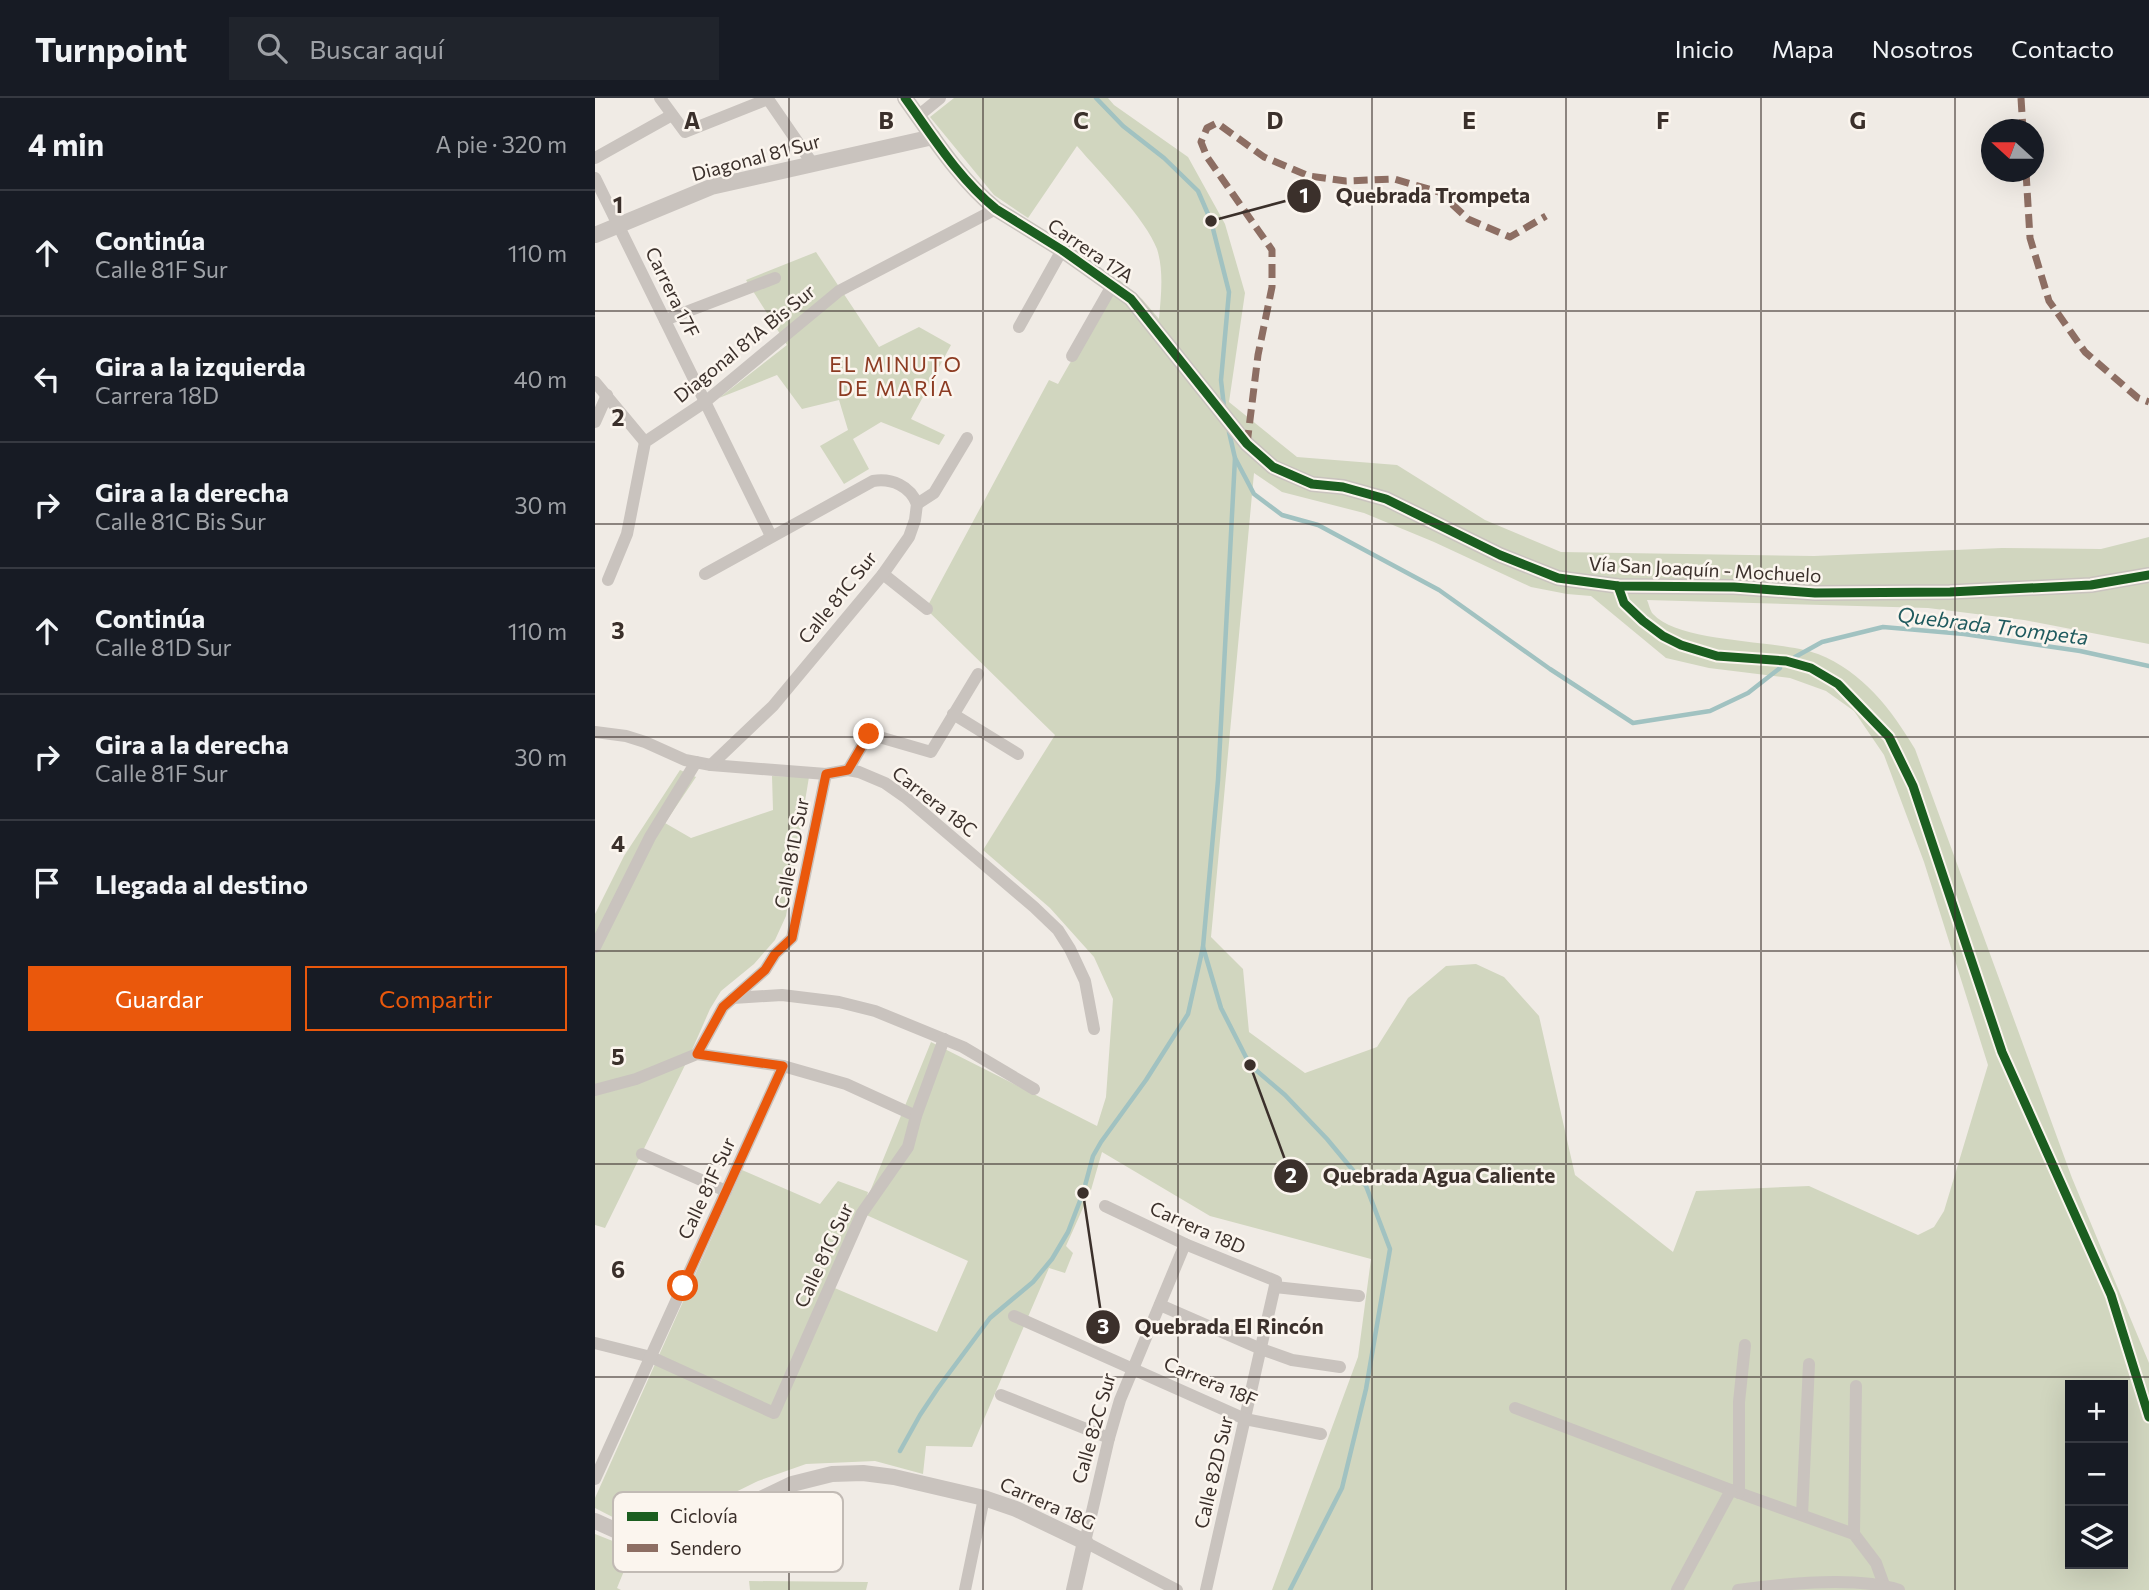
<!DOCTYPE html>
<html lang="es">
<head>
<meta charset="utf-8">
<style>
  :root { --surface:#171b24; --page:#20242c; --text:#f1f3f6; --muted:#9ea1a6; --line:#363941; --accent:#ea580c }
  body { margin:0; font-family:Commissioner,sans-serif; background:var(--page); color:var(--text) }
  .controls { position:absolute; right:21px; bottom:21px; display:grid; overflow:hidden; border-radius:0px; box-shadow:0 7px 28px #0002 }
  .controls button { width:63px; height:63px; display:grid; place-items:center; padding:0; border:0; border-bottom:2px solid var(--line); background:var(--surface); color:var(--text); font:35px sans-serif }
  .compass { position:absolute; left:1386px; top:21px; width:63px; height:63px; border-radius:50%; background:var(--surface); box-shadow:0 7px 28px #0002; rotate:291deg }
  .stop { position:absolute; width:21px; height:21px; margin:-16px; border:5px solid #ea580c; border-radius:50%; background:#fff }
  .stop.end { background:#ea580c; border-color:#fff; box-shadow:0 2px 7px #0008 }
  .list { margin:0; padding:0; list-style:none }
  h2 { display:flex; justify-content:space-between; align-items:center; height:91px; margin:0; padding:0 28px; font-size:30px }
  h2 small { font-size:23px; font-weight:400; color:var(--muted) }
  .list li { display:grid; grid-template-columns:46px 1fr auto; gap:21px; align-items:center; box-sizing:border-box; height:126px; padding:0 28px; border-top:2px solid var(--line) }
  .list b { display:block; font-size:26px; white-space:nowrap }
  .list p { margin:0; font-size:23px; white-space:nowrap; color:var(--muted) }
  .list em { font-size:23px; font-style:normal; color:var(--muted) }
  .actions { display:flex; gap:14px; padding:21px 28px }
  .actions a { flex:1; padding:16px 0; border:2px solid var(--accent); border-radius:0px; text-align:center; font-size:24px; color:var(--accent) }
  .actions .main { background:var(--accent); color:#fff }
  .icon { flex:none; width:38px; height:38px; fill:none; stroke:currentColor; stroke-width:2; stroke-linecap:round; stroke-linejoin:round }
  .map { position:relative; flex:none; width:1554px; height:1492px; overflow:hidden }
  header { display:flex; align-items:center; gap:42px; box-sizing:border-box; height:98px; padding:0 35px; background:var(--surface); border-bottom:2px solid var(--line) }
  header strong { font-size:33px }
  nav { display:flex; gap:38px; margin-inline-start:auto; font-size:24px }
  .search { width:490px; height:63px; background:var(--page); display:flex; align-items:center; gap:18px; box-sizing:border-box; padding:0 24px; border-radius:0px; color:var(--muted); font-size:26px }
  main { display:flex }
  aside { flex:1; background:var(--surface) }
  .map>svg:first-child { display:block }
  .green { fill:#d1d6bf; fill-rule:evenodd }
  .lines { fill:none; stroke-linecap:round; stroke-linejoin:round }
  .stream { stroke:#a1c2c1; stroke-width:4.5 }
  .minor { stroke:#c9c3be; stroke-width:12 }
  .tertiary { stroke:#c9c3be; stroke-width:16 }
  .quiet { stroke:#8d6e63; stroke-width:7; stroke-dasharray:14 7; stroke-linecap:butt }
  .cycleway-casing { stroke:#fbf5ee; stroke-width:13 }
  .cycleway { stroke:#1b5e20; stroke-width:9 }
  .route { stroke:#ea580c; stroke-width:9 }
  .grid { fill:none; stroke:#3b302b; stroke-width:2; stroke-opacity:0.55 }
  .labels { text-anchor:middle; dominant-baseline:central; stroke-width:5; stroke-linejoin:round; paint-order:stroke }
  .street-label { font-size:19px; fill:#3b302b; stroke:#fbf5ee }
  .neighbourhood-label { font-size:21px; letter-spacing:2px; fill:#8c3b22; stroke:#fbf5ee }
  .water-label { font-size:21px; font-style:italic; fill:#1f5a5e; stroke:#fbf5ee }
  .key { fill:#fbf5ee; stroke:#c1bab4; stroke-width:2 }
  .key-label { font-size:19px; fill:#3b302b }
  .grid-label { font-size:23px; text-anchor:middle; font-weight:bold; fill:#3b302b; stroke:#fbf5ee; stroke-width:5; stroke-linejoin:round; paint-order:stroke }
  .leader { fill:none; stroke:#3b302b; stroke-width:2.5 }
  .callout-dot { fill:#3b302b; stroke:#fbf5ee; stroke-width:2.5 }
  .mark-label { font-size:21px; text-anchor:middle; font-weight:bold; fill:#fff }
  .callout-label { font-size:21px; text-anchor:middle; font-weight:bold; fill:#3b302b; stroke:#fbf5ee; stroke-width:5; stroke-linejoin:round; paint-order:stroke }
</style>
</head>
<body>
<header>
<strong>Turnpoint</strong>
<div class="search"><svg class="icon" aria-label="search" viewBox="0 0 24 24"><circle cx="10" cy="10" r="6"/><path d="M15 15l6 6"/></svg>Buscar aquí</div>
<nav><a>Inicio</a><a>Mapa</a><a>Nosotros</a><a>Contacto</a></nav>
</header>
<main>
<aside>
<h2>4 min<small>A pie · 320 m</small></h2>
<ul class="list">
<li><svg class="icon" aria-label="ahead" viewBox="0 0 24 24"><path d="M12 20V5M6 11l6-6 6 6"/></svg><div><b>Continúa</b><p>Calle 81F Sur</p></div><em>110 m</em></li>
<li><svg class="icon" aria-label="left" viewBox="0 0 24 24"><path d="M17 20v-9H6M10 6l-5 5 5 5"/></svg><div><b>Gira a la izquierda</b><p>Carrera 18D</p></div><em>40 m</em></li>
<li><svg class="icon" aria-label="right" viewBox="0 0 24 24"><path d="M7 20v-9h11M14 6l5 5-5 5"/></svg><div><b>Gira a la derecha</b><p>Calle 81C Bis Sur</p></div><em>30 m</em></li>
<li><svg class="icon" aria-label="ahead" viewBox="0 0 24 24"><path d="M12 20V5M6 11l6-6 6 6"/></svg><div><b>Continúa</b><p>Calle 81D Sur</p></div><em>110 m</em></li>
<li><svg class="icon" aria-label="right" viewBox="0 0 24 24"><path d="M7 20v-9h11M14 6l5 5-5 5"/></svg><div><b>Gira a la derecha</b><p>Calle 81F Sur</p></div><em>30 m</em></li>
<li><svg class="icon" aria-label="arrive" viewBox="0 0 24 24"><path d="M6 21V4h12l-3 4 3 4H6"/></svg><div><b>Llegada al destino</b></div></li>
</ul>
<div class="actions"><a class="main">Guardar</a><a>Compartir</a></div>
</aside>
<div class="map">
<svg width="1554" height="1492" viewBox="0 0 1554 1492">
  <rect width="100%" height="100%" fill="#f0ebe5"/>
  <g class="green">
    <path d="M359,0H513L519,7L593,59L630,126L650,195L634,304L702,359L802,367L890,422L966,454L1219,458L1407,450L1506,451L1554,439V546L1429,522L1333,510L1052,502C1054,506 1055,513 1058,516C1085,546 1183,541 1223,556C1268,574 1296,611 1320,651L1477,1080L1554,1265V1492H677L763,1259L776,1161L615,1118L507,1054L496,1092L471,1148L478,1155L470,1175L454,1170L377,1349L331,1348L328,1376L280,1363L211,1366L163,1383L106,1411L79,1428L60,1431L37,1429L0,1410V1400L147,1072L225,1106L243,1083L273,1094L270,1106L336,944L502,1028L511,999L518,901L499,859L455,810L388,752L460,637L331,511L454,282L463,286L523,181L547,201L564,221C566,198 569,173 562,151C551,121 504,74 482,48L433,120L399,97L335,19ZM659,375L687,394L769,415L839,444L936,489L972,496L996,498L1071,560L1114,570L1195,580L1231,593L1259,613L1289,657L1329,764L1393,967L1349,1113L1339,1129L1323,1137L1214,1088L1101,1093L1078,1154L980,1077L944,918L909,879L881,866L851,868L813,900L782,949L710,975L654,934L648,871L616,839ZM267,1115L373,1163L342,1234L235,1188ZM1475,1287H1528V1466H1475Z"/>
    <path d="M221,154L284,249L324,229L356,247L316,321L350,337L344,347L286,324L258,341L274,371L249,386L225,348L253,332L244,302L207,311L182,277L124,300L192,247L151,182Z"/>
    <path d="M85,672L101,679L70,725L96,740L178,712L177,678L214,679L191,818L180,842L159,866L126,893L115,911L93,961L10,1130L0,1127V816L29,758Z"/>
    <path d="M0,1436L38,1451L22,1490L26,1492H0Z"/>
    <path d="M154,1483L273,1484L271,1492H155Z"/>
  </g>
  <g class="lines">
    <g class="stream">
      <path d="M501,0L528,28L569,60L603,93L616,123L634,194L626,282L629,309"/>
      <path d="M634,334L640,360L659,396L687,417L723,427L844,492L955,571L1038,625L1115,613L1153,595L1185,570"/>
      <path d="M640,360L623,682L608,849L626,910L655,967L690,997L732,1041L771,1088L795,1151L771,1291L747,1390L695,1492"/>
      <path d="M1200,559L1227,544L1288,529L1369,536L1485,553L1554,568"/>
      <path d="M305,1353L325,1317L343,1290L395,1220L438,1184L457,1161L473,1134L488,1095L498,1058L506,1044L551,982L593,916L608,849"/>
    </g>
    <g class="minor">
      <path d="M65,0L90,34L173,1L217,65"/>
      <path d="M323,18L345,0"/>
      <path d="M0,60L77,17"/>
      <path d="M0,80L176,438"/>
      <path d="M70,222L180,180"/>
      <path d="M424,229L467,152"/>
      <path d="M477,258L518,186"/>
      <path d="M0,284L50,344"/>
      <path d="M0,324L12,297"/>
      <path d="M322,406L339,395L372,340"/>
      <path d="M110,476L278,383C297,380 315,388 322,406"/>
      <path d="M288,476L332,511"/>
      <path d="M13,482L32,436L50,344L110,304L244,193L401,111"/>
      <path d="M1023,488L1029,505L1048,523L1068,538L1086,547L1122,558L1191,563L1216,570L1243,586L1294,639L1318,688L1407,954L1516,1197L1554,1319"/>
      <path d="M358,616L423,656"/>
      <path d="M0,634L31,638L50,644L90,662L116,667L231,676L253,672L264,674L290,685L310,699L439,809L463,832L475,851L490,883L499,931"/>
      <path d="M116,667L178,608L288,476L314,439L320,422L322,406"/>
      <path d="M253,672L274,636L336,654L383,576"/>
      <path d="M0,849L55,739L101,664"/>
      <path d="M138,900L187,897L244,904L280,913L368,949L439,991"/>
      <path d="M102,956L128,909L170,872L180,856L197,840L231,676"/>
      <path d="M0,992L41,981L102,956L188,968L251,986L321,1018"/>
      <path d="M47,1056L131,1093"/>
      <path d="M510,1108L590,1146L681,1183L611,1492"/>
      <path d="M680,1189L764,1198"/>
      <path d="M565,1207L666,1251L697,1262L745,1269"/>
      <path d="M419,1218L650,1321L726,1336"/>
      <path d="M0,1245L56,1259L179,1315L267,1115L313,1049L321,1018L349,941"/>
      <path d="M406,1297L514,1340"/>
      <path d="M920,1310L1136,1392L1259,1436L1281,1465L1289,1487L1287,1492"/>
      <path d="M0,1381L188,968"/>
      <path d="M1144,1395V1304L1150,1247"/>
      <path d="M1207,1417L1214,1266"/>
      <path d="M1259,1436L1261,1288"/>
      <path d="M370,1492L389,1400"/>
      <path d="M582,1492L490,1444L514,1340L525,1302L590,1146"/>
      <path d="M1082,1492L1136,1392"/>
      <path d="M1143,1492C1186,1486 1263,1478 1304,1492"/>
    </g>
    <g class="tertiary">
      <path d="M310,0C338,39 364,81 401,111L467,152L536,201L652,346L678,369L717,386L748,389L791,401L905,457L963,480L1023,488L1139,489L1220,495L1355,494L1496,487L1554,477"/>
      <path d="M0,137L116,89L338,39"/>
      <path d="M0,1423L42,1442L65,1444L98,1433L197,1386L237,1376L268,1375L299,1379L389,1400L421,1411L490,1444L479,1492"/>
    </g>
    <g class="quiet">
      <path d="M1426,0L1428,32"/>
      <path d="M1431,74L1435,140L1454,203L1490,254L1543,300L1554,304"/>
      <path d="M652,346L663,257L677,189V152L612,59L606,44L612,30L622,25L669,59L714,78L751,83L799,81L844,94L873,121L915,139L951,118"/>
    </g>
    <defs>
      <g id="cycleway">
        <path d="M310,0C338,39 364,81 401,111L467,152L536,201L652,346L678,369L717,386L748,389L791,401L905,457L963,480L1023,488L1139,489L1220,495L1355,494L1496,487L1554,477"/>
        <path d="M1023,488L1029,505L1048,523L1068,538L1086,547L1122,558L1191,563L1216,570L1243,586L1294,639L1318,688L1407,954L1516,1197L1554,1319"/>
      </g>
    </defs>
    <use href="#cycleway" class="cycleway-casing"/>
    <use href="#cycleway" class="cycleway"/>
  </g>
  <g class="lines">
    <path class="route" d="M88,1188L188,968L102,956L128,909L170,872L180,856L197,840L231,676L253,672L274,636"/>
  </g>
  <path class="grid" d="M194,0V1492M388,0V1492M583,0V1492M777,0V1492M971,0V1492M1166,0V1492M1360,0V1492M0,213H1554M0,426H1554M0,639H1554M0,853H1554M0,1066H1554M0,1279H1554"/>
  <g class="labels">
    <g class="street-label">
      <text transform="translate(161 59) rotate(-15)">Diagonal 81 Sur</text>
      <text transform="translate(496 152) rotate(34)">Carrera 17A</text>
      <text transform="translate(78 194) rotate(64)">Carrera 17F</text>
      <text transform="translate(149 245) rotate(-39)">Diagonal 81A Bis Sur</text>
      <text transform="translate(1110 471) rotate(3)">Vía San Joaquín - Mochuelo</text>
      <text transform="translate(242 499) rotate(-51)">Calle 81C Sur</text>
      <text transform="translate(340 703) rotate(38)">Carrera 18C</text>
      <text transform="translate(196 755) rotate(-79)">Calle 81D Sur</text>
      <text transform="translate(111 1090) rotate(-65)">Calle 81F Sur</text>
      <text transform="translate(603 1129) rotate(24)">Carrera 18D</text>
      <text transform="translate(228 1157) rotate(-65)">Calle 81G Sur</text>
      <text transform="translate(616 1283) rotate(23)">Carrera 18F</text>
      <text transform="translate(498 1330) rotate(-74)">Calle 82C Sur</text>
      <text transform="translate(618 1374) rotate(-77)">Calle 82D Sur</text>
      <text transform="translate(453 1405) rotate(24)">Carrera 18G</text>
    </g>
    <g class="neighbourhood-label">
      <text x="301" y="265">EL MINUTO<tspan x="301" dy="24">DE MARÍA</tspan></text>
    </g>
    <g class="water-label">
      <text transform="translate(1398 527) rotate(7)">Quebrada Trompeta</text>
    </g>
  </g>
  <rect x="18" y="1394" width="230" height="80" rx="10" class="key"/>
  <rect x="32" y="1414" width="31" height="9" fill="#1b5e20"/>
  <rect x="32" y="1446" width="31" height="8" fill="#8d6e63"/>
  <g class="key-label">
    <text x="75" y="1425">Ciclovía</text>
    <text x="75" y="1457">Sendero</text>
  </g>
  <g class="grid-label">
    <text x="97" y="31">A</text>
    <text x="291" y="31">B</text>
    <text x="486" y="31">C</text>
    <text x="680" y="31">D</text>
    <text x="874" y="31">E</text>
    <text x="1068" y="31">F</text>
    <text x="1263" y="31">G</text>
    <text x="23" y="115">1</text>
    <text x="23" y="328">2</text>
    <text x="23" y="541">3</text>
    <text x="23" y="754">4</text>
    <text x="23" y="967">5</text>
    <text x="23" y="1180">6</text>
  </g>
  <path class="leader" d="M616 123L709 98M655 967L696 1078M488 1095L508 1229"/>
  <g class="callout-dot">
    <circle cx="616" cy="123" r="7"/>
    <circle cx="655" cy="967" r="7"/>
    <circle cx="488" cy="1095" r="7"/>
    <circle cx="709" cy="98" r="18"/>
    <circle cx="696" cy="1078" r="18"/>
    <circle cx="508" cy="1229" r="18"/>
  </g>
  <g class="mark-label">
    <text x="709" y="105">1</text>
    <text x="696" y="1085">2</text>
    <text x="508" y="1236">3</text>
  </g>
  <g class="callout-label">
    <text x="838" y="105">Quebrada Trompeta</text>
    <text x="844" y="1085">Quebrada Agua Caliente</text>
    <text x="634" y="1236">Quebrada El Rincón</text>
  </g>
</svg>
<div class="controls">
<button>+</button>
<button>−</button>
<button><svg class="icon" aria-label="layers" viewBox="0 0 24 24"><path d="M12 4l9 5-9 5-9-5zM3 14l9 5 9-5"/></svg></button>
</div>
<svg class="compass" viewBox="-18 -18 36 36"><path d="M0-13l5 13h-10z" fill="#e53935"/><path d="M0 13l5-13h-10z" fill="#9ea1a6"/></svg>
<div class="stop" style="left:88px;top:1188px"></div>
<div class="stop end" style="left:274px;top:636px"></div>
</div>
</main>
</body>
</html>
